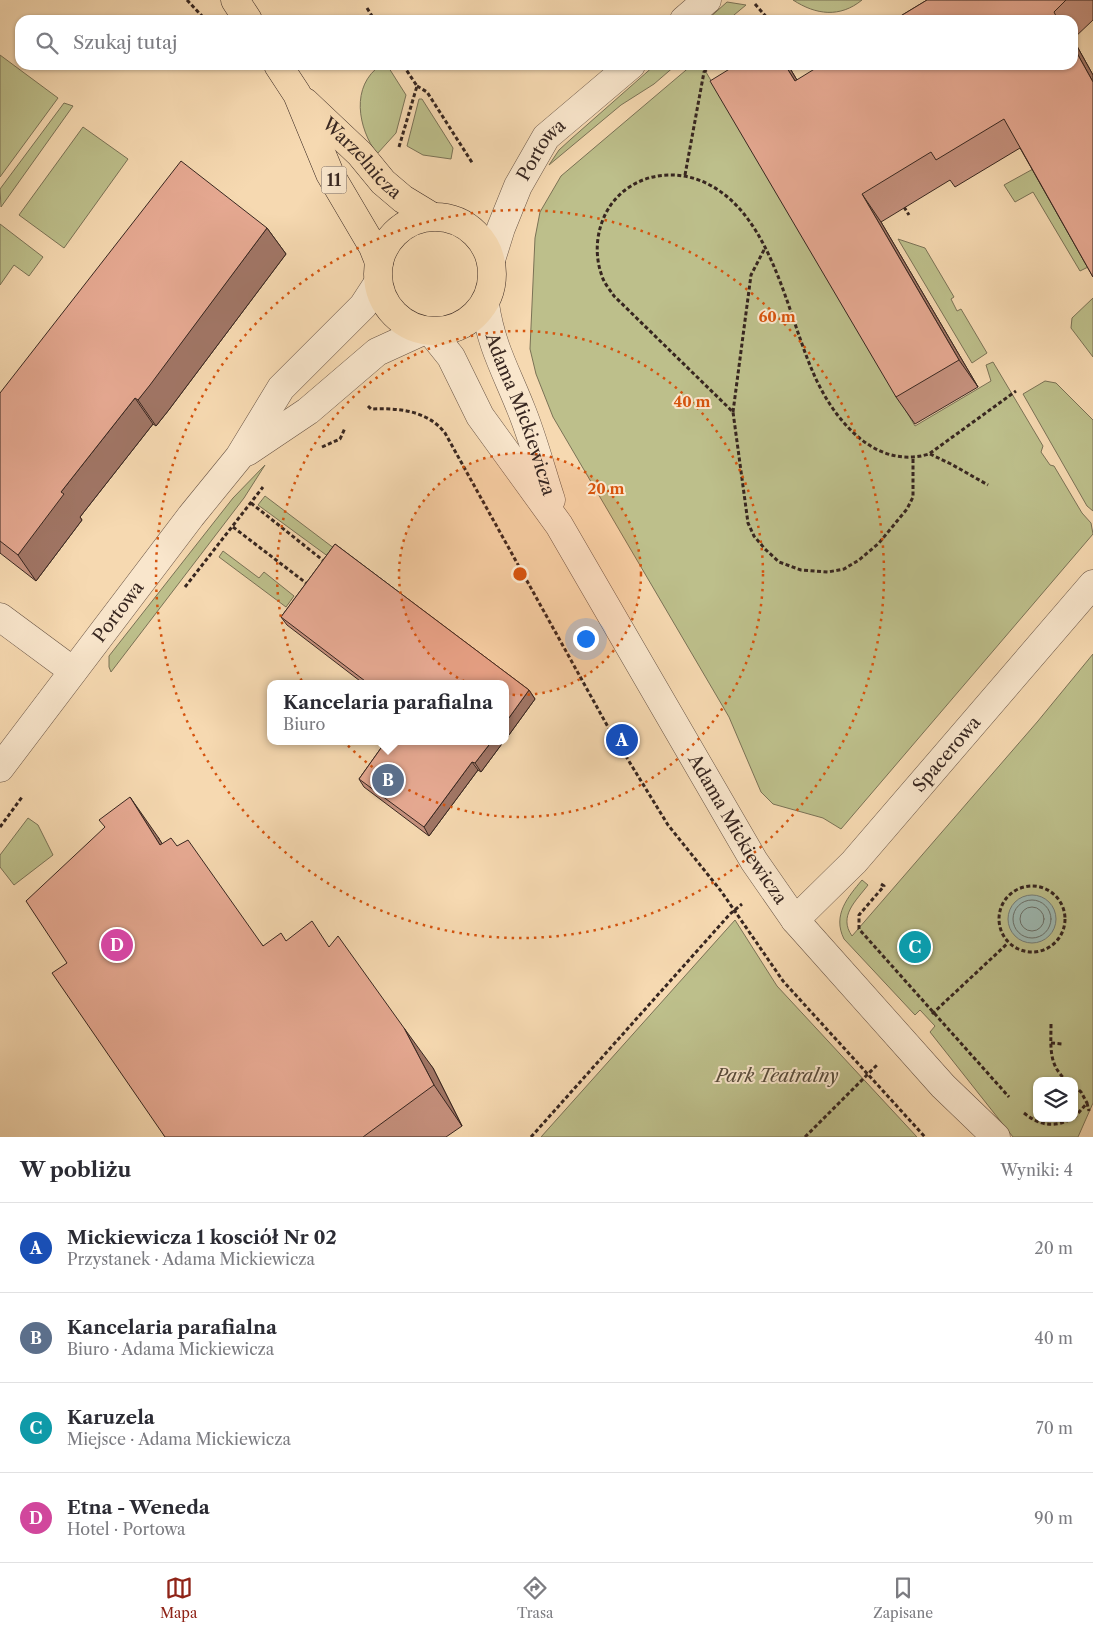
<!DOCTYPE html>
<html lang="pl">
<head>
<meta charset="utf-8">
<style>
  :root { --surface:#fff; --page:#f2f2f3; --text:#2b2b33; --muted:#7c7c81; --line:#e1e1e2; --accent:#8f2418 }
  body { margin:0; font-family:"Libre Caslon Text",serif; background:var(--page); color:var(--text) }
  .controls { position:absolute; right:15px; bottom:15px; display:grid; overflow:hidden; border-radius:10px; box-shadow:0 1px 4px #0004 }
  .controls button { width:45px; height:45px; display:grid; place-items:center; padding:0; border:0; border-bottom:1px solid var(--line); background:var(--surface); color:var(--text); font:25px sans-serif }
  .you { position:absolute; left:585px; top:638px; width:18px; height:18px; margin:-12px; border:4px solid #fff; border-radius:50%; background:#1a73e8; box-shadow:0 0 0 8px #1a73e833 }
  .badge { display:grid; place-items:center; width:32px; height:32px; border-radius:50%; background:var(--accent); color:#fff; font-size:16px; font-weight:700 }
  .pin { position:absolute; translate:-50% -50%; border:2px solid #fff; box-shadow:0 1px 5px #0006 }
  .popup { position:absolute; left:267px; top:680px; width:242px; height:65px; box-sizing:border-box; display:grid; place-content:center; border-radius:10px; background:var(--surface); filter:drop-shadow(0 1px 4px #0005); font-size:16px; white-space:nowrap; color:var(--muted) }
  .popup b { font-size:19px; color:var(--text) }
  .popup::after { content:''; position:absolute; left:50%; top:100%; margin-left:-10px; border:10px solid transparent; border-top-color:var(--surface) }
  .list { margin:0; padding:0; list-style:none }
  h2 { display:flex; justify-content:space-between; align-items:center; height:65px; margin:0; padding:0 20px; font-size:21px }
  h2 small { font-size:16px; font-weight:400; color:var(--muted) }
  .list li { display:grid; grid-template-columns:32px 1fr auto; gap:15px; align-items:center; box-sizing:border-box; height:90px; padding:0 20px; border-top:1px solid var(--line) }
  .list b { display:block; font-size:19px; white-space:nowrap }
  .list p { margin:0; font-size:16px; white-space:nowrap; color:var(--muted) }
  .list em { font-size:16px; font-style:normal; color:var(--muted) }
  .icon { flex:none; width:28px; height:28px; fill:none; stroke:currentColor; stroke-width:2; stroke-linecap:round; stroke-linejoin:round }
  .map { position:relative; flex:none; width:1093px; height:1137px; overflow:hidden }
  .search { position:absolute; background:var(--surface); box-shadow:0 1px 4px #0004; left:15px; right:15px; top:15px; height:55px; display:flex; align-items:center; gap:12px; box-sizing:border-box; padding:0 18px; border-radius:15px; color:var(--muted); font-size:19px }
  .sheet { height:425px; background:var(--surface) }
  nav { display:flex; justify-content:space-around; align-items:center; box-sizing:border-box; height:70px; border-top:1px solid var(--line); background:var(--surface); font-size:14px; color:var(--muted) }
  nav a { display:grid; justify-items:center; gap:2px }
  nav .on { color:var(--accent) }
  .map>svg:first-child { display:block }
  .green { fill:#bdbf8b; stroke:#7a7256; fill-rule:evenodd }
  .water { fill:#9eb9b2; stroke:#757e78 }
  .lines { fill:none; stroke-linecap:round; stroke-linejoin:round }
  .shore { stroke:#6a7069; stroke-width:1 }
  .minor-casing { stroke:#675344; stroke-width:29 }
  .major-casing { stroke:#372620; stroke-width:29 }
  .path { stroke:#372620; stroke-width:3; stroke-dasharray:4 2.5; stroke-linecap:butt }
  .minor { stroke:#f9e6cc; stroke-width:28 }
  .major { stroke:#f6d9b1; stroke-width:28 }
  .wall { fill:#c6917e; stroke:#372620 }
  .shaded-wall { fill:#a17666; stroke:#372620 }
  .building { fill:#e6a992; stroke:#372620 }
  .ring { fill:none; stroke:#d6540e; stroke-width:2.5; stroke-dasharray:2.5 5 }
  .labels { text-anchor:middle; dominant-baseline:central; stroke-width:4; stroke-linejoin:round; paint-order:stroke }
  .shield { fill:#f9e6cc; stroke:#716054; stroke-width:1 }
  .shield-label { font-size:16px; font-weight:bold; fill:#372620 }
  .street-label { font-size:18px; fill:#372620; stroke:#f9e6cc }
  .park-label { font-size:18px; font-style:italic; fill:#584c3b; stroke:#f9e6cc }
  .centre { fill:#d6540e; stroke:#f9e6cc; stroke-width:2.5 }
  .ring-label { font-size:15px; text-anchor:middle; font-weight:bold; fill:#d6540e; stroke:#f9e6cc; stroke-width:4; stroke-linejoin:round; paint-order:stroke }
</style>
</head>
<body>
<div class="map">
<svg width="1093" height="1137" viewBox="0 0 1093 1137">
  <rect width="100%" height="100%" fill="#f6d9b1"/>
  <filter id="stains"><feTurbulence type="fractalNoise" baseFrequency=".004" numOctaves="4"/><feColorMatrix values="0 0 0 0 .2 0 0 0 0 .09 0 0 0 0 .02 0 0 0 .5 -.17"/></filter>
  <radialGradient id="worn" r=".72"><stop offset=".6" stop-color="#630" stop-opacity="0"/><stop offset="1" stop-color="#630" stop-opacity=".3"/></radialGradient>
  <g class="green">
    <path d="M793,0H862C840,18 816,15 793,0Z"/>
    <path d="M727,2L746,5L728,20H707Z"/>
    <path d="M0,55L58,98L0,177Z"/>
    <path d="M381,65H387L406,95L396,133L377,154C358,128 350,86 381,65Z"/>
    <path d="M655,65H676L654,84L621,105L549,165L559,150L571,139Z"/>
    <path d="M692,65H705L703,67L915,426L991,381L986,365L993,362L1043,446L1041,452L1050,465L1054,466L1082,513L1091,523L1093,534L841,829L823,818L773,804L761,792L729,717L553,417L536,374L530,349L535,238L540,212L561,176Z"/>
    <path d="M419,99H422L453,148L451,159L423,155L407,146Z"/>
    <path d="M64,103L73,106L1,207L0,189Z"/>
    <path d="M83,127L128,159L64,248L19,215Z"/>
    <path d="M1033,169L1088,267L1080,271L1033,192L1015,202L1004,185Z"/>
    <path d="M0,224L43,257L29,276L14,265L0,285Z"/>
    <path d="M898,239L925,248L954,297L951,299L957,311L961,309L987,353L972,363Z"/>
    <path d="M1093,298V357L1071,328L1072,318Z"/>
    <path d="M1045,381L1056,383L1093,420V511L1087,506L1023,394Z"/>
    <path d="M265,465L244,498L111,672L109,667V656L233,498Z"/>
    <path d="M265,496L339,552L333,560L258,505Z"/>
    <path d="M223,551L259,578L264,572L294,596L286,607L219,557Z"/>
    <path d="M1093,654V1103L1078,1137H1013L930,1032L935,1026L920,1010L915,1015L844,939C832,915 848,897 862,880L868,885C856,901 838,916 852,936L1038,721ZM1037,1081H1074V1118H1037Z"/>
    <path d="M28,818L38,825L53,855L14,885L0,867V855Z"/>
    <path d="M735,920L777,986L917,1137H541Z"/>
  </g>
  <circle class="water" cx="1032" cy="919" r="24"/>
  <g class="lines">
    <g class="shore">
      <circle cx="1032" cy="919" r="19"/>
      <circle cx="1032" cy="919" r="12"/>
    </g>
    <defs>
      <g id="minor">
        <path d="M684,20L707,0"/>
        <path id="s1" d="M491,260L501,228L518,186L546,137L631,65"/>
        <path id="s2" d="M485,304C491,346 506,371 521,409C533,438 541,470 551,500"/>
        <path id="s3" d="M431,332L451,357L480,416L559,525L754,861L795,920L943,1086L996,1137"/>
        <path d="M247,452L308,411L377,352L423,331"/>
        <path d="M0,617L73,671"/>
        <path id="s4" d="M0,768L191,516L239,457L281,388L363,306L378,283"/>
        <path id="s5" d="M795,920L854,862L1093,584"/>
      </g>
      <g id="major">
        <path d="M235,0L248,20"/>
        <path d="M278,65L297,94L330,174L373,247L379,262"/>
        <path id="s6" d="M305,102L360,154L383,182L403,199L431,216"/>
        <circle cx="435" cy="274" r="57"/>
      </g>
    </defs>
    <use href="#minor" class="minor-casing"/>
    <use href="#major" class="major-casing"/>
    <g class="path">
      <path d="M187,0L202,16"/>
      <path d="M755,4L769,20"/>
      <path d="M367,8L372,16"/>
      <path d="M417,86L427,92L473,164"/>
      <path d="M399,147L417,86L403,65"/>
      <path d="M685,175L704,72L712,65"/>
      <path d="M904,207L909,215"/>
      <path d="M368,406L371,409C398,408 427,410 445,433L608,727L668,825L721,891L783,981L925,1137"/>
      <path d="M733,412L751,275L765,248"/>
      <path d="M322,447L340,439L345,428"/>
      <path d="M930,454L951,464L988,485"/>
      <path d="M913,459V497L907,509L879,543L859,560L844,569L828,572L801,570L779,562L765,549L754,536L748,523L733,412L614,296C610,290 604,283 602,276C590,244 601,204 631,186C650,174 674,172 696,179C769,204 785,307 812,370C831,416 873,471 929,454L1016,391"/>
      <path d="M251,503L325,562"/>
      <path d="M233,527L310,586"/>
      <path d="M185,587L263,487"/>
      <path d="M0,827L22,797"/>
      <path d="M881,884L884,886L859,915V929L1009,1097"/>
      <circle cx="1032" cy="919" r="33"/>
      <path d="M932,1014L1008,943"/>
      <path d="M1051,1024C1051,1047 1048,1065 1067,1081"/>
      <path d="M1051,1043L1062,1044"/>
      <path d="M1074,1086L1081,1092L1087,1103"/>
      <path d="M1024,1113C1040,1126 1055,1128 1073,1118"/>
      <path d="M1074,1118L1087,1103L1089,1111"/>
      <path d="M531,1137L730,914L742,904"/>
      <path d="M805,1137L877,1065"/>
    </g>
    <use href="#minor" class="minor"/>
    <use href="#major" class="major"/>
  </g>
  <g class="wall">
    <path d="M927,0H1093V20L1073,39V20H894Z"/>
    <path d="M1073,39L1093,75V277L1020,148L955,187L950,180L881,222L978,387L915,424L896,397L791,70L797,80L1073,65Z"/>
    <path d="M267,228L286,254L168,411L156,426L153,424L80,517L82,520L36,581L0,553V393Z"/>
    <path d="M335,544L529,690L535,699L506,739V684H364L287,625L281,617Z"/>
    <path d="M386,741H504L481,772L478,770L429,836L364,787L359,779Z"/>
    <path d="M158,837L162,844L177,846L263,946L287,941L329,947L433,1068L462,1126L446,1137H165L67,963Z"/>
  </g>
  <g class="shaded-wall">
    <path d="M1073,39L1093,75V82L1073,46Z"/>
    <path d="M785,65H787L791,70L814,109L795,81Z"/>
    <path d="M862,194L881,222L978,387L959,360Z"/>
    <path d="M267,228L286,254L168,411L156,426L138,400Z"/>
    <path d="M135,398L153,424L80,517L82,520L36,581L18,555L61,492Z"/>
    <path d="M529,690L535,699L506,739V722Z"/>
    <path d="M492,741H504L481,772L475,763Z"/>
    <path d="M472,762L478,770L429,836L424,827Z"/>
    <path d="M130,797L158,837L188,885L160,845Z"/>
    <path d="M404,1028L433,1068L462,1126L434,1085Z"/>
  </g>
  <g class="building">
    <path d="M927,0H1066L1054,12L1058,20H894Z"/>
    <path d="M1073,46L1093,82V277L1004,119L936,160L931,152L862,194L959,360L896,397L710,81L736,65H785L795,81L821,65H1073Z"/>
    <path d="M181,161L267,228L150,385L138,400L135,398L61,492L64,494L18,555L0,541V393Z"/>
    <path d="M335,544L529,690L506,722V684H369L281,617Z"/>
    <path d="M386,741H492L475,763L472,762L424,827L359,779Z"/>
    <path d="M130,797L160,845L171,838L177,846L188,840L263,946L281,933L286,941L312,921L329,947L338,936L404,1028L434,1085L363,1137H165L52,973L67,963L26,901L105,827L99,820Z"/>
  </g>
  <circle cx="520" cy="574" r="121" fill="#d6540e" fill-opacity=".12"/>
  <g class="ring">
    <circle cx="520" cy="574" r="121"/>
    <circle cx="520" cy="574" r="243"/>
    <circle cx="520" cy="574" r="364"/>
  </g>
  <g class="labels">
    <rect class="shield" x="321.5" y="166.5" width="25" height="27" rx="4"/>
    <g class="shield-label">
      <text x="334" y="180">11</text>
    </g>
    <g class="street-label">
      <text stroke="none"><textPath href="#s1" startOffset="122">Portowa</textPath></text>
      <text stroke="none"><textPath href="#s6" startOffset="80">Warzelnicza</textPath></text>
      <text stroke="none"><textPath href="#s2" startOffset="116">Adama Mickiewicza</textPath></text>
      <text stroke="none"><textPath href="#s4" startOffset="196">Portowa</textPath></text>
      <text stroke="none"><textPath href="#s5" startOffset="225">Spacerowa</textPath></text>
      <text stroke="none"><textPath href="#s3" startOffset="585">Adama Mickiewicza</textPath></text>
    </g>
    <g class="park-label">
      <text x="777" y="1076">Park Teatralny</text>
    </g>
  </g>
  <circle cx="520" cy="574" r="8" class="centre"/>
  <g class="ring-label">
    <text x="777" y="322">60 m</text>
    <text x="692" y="407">40 m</text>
    <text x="606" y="494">20 m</text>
  </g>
  <rect width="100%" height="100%" filter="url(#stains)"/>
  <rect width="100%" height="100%" fill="url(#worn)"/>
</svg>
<div class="controls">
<button><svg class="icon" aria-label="layers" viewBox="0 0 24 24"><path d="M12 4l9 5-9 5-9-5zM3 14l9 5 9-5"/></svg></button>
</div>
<div class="you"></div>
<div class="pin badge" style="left:622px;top:740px;background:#1a4fb4">A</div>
<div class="pin badge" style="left:388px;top:780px;background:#5c6f8a">B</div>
<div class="popup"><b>Kancelaria parafialna</b>Biuro</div>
<div class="pin badge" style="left:915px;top:947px;background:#0f9aa8">C</div>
<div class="pin badge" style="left:117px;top:945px;background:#d1479c">D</div>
<div class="search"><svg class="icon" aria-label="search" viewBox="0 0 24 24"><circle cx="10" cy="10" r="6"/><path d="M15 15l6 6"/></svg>Szukaj tutaj</div>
</div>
<section class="sheet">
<h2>W pobliżu<small>Wyniki: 4</small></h2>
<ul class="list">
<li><span class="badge" style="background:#1a4fb4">A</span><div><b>Mickiewicza 1 kosciół Nr 02</b><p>Przystanek · Adama Mickiewicza</p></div><em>20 m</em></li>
<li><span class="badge" style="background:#5c6f8a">B</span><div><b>Kancelaria parafialna</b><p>Biuro · Adama Mickiewicza</p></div><em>40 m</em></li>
<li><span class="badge" style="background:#0f9aa8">C</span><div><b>Karuzela</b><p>Miejsce · Adama Mickiewicza</p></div><em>70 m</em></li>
<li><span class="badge" style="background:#d1479c">D</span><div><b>Etna - Weneda</b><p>Hotel · Portowa</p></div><em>90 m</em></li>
</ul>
</section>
<nav>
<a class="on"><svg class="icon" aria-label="map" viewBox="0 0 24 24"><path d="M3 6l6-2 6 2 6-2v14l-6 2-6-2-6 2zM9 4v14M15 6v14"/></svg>Mapa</a>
<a><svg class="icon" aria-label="directions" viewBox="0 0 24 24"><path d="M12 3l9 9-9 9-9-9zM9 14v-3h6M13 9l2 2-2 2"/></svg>Trasa</a>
<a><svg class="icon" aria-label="saved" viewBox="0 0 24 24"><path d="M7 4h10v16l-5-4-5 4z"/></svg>Zapisane</a>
</nav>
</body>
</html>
